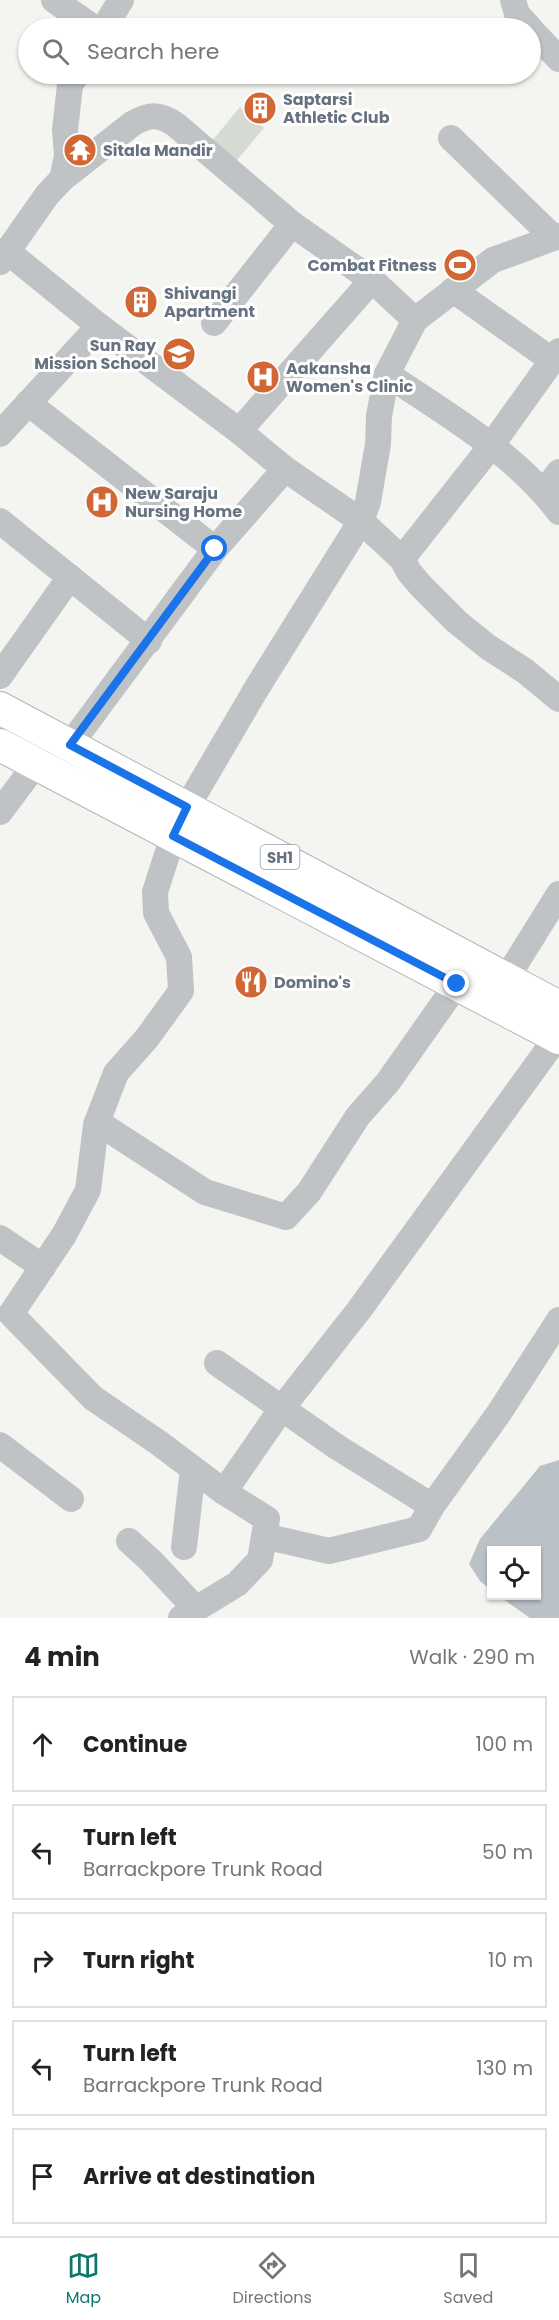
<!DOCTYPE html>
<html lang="en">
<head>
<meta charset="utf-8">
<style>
  :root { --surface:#fff; --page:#f2f2f2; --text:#222; --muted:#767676; --line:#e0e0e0; --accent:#0f766e }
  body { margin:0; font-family:Poppins,sans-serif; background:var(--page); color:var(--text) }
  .controls { position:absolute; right:18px; bottom:18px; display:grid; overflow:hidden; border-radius:0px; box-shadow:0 2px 4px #0004 }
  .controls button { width:54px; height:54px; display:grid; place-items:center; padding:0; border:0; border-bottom:2px solid var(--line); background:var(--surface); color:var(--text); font:30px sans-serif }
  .stop { position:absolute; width:18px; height:18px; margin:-14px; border:4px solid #1a73e8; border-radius:50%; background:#fff }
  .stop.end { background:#1a73e8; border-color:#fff; box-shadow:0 2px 6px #0008 }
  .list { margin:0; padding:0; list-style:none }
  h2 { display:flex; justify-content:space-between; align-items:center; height:78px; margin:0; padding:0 24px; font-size:26px }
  h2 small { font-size:20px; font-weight:400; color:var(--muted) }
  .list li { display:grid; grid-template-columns:39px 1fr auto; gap:18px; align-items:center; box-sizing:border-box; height:96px; margin:0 12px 12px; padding:0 12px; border:2px solid var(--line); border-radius:0px }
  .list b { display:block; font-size:22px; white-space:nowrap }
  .list p { margin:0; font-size:20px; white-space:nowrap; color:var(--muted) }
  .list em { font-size:20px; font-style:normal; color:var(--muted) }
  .icon { flex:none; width:33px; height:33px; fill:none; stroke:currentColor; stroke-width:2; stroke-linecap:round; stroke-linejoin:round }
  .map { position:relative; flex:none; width:559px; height:1618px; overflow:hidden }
  .search { position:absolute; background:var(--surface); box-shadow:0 2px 4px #0004; left:18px; right:18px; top:18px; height:66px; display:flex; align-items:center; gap:15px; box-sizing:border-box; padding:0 21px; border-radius:33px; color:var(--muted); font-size:22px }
  .sheet { height:618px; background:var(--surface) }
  nav { display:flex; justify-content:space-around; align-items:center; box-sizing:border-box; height:84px; border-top:2px solid var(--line); background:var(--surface); font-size:16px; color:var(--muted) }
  nav a { display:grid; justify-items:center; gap:3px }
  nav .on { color:var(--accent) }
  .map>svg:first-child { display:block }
  .green { fill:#d5dbd2 }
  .water { fill:#bac2c7 }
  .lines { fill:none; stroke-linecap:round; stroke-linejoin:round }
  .major-casing { stroke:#b3b6b9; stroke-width:34 }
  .minor { stroke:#c0c3c6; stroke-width:26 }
  .major { stroke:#fff; stroke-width:32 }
  .route { stroke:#1a73e8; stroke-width:8 }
  .labels { text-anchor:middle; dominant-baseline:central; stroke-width:6; stroke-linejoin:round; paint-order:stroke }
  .shield { fill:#fff; stroke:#949ca5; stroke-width:1.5 }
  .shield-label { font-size:15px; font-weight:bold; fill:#66727f }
  .poi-label { font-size:16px; font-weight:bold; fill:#66727f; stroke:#fff; text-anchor:start }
</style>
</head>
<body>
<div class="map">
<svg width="559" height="1618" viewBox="0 0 559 1618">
  <rect width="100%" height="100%" fill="#f4f4f1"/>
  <path class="green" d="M240,107L264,128L233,165L207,147Z"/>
  <path class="water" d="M559,1460V1618H530L499,1596H536V1550H492L491,1590L480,1581L469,1564L480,1539L540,1466Z"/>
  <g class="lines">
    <defs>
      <g id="major">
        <path d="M0,708L559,1007"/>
        <path d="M0,745L559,1038"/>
      </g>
    </defs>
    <use href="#major" class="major-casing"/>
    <g class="minor">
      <path d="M54,0L94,28"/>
      <path d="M513,0L517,14L530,28"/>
      <path d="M104,28L121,0"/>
      <path d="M530,29L559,59"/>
      <path d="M451,138L554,238"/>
      <path d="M62,179L132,124C149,114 159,113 176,125L292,224L372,280"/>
      <path d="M559,236L493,260L415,320L387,374L379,416L378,444L368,502L361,521L402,559L409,572L421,586L457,622L488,647L525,671L559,699"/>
      <path d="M8,252L99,326L239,431L285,469L361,521L258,686L187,807L173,836L155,892L156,913L179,957L181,991L147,1038L116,1073L96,1125L88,1190L64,1235L11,1314L93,1398L159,1443L224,1492L267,1519L260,1560L237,1584L181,1618"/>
      <path d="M0,262L47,195L62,179L67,156L65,130L70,85L77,74"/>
      <path d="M453,290L553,361"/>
      <path d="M214,323L292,224"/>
      <path d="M387,374C447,415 515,453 559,512"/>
      <path d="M28,403L215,549"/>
      <path d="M239,431L372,280L415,320"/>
      <path d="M0,434L99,326"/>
      <path d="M544,492L559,472"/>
      <path d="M0,521L149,641"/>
      <path d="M402,559L491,446L559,351"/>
      <path d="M0,676L70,577"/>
      <path d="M70,745L215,549L285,469"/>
      <path d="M0,812L36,764"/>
      <path d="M506,979L559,894"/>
      <path d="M97,1122L205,1192L286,1217L309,1192L358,1116L388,1082L457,984"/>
      <path d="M0,1238L43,1267"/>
      <path d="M217,1363L337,1447L432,1506L419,1529L329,1551L264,1536"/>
      <path d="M0,1445L71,1499"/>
      <path d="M224,1492L282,1408L359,1310L557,1037"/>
      <path d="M432,1506L499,1413L559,1320"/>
      <path d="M129,1541L151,1561L196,1609"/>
      <path d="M184,1547L193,1469"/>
    </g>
    <use href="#major" class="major"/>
  </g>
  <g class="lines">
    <path class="route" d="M215,549L70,745L187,807L173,836L457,984"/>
  </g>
  <defs>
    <symbol id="building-disc" viewBox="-11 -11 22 22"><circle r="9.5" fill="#d06735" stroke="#fff"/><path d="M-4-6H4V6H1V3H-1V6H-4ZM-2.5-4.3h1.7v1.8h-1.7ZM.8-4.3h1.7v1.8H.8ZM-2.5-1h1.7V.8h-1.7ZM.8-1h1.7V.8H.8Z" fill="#fff"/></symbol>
    <symbol id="temple-disc" viewBox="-11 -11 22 22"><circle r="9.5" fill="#d06735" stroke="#fff"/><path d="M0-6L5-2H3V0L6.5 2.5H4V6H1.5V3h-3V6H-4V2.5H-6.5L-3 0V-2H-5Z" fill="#fff"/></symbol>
    <symbol id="stadium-disc" viewBox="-11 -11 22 22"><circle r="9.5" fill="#d06735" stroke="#fff"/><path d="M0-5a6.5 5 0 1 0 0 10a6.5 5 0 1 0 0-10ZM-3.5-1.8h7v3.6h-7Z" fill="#fff"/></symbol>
    <symbol id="school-disc" viewBox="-11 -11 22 22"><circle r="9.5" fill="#d06735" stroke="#fff"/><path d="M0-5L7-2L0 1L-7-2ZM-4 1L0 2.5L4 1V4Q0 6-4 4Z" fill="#fff"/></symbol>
    <symbol id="hospital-disc" viewBox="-11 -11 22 22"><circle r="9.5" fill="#d06735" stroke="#fff"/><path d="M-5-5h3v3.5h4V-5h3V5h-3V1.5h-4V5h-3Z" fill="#fff"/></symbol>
    <symbol id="restaurant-disc" viewBox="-11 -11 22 22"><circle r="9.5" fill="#d06735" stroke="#fff"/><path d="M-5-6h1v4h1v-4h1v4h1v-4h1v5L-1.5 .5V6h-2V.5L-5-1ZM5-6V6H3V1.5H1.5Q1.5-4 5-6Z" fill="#fff"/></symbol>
  </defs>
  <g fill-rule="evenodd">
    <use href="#building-disc" x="241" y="89" width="38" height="38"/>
    <use href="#temple-disc" x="61" y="131" width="38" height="38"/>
    <use href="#stadium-disc" x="441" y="246" width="38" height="38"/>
    <use href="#building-disc" x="122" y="283" width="38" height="38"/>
    <use href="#school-disc" x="160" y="335" width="38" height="38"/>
    <use href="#hospital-disc" x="244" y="358" width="38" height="38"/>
    <use href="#hospital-disc" x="83" y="483" width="38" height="38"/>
    <use href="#restaurant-disc" x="232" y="963" width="38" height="38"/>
  </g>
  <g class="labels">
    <rect class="shield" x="260.5" y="845" width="39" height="24" rx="4.5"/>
    <g class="shield-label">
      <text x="280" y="857">SH1</text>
    </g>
    <g class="poi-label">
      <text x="283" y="99">Saptarsi<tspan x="283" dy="18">Athletic Club</tspan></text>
      <text x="103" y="150">Sitala Mandir</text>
      <text x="437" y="265" text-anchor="end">Combat Fitness</text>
      <text x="164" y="293">Shivangi<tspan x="164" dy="18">Apartment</tspan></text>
      <text x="156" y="345" text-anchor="end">Sun Ray<tspan x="156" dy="18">Mission School</tspan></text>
      <text x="286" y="368">Aakansha<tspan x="286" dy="18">Women's Clinic</tspan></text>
      <text x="125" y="493">New Saraju<tspan x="125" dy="18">Nursing Home</tspan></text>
      <text x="274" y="982">Domino's</text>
    </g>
  </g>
</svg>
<div class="controls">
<button><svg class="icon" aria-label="locate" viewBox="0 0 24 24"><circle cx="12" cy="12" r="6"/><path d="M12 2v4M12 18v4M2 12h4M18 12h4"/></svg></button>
</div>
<div class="stop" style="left:215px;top:549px"></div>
<div class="stop end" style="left:457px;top:984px"></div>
<div class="search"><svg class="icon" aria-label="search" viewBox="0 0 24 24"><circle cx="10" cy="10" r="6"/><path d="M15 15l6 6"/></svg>Search here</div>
</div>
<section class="sheet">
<h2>4 min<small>Walk · 290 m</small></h2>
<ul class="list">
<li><svg class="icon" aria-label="ahead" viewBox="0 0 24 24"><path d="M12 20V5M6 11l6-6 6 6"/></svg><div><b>Continue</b></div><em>100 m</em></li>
<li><svg class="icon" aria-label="left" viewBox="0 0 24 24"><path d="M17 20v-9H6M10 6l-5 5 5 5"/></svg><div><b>Turn left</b><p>Barrackpore Trunk Road</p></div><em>50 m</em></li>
<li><svg class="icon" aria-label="right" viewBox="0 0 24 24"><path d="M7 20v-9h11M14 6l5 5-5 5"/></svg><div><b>Turn right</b></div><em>10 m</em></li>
<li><svg class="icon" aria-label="left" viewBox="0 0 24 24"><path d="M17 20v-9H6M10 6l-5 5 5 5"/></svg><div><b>Turn left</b><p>Barrackpore Trunk Road</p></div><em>130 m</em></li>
<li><svg class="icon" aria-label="arrive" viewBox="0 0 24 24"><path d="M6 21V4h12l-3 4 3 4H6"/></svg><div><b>Arrive at destination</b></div></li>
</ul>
</section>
<nav>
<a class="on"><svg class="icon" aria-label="map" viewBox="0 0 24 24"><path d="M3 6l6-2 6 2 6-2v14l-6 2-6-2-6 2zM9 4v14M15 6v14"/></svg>Map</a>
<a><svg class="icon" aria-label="directions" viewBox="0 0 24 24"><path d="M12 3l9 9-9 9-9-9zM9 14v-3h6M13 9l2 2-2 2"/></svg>Directions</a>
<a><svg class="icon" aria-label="saved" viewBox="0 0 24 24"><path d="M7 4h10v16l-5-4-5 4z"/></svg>Saved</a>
</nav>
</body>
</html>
